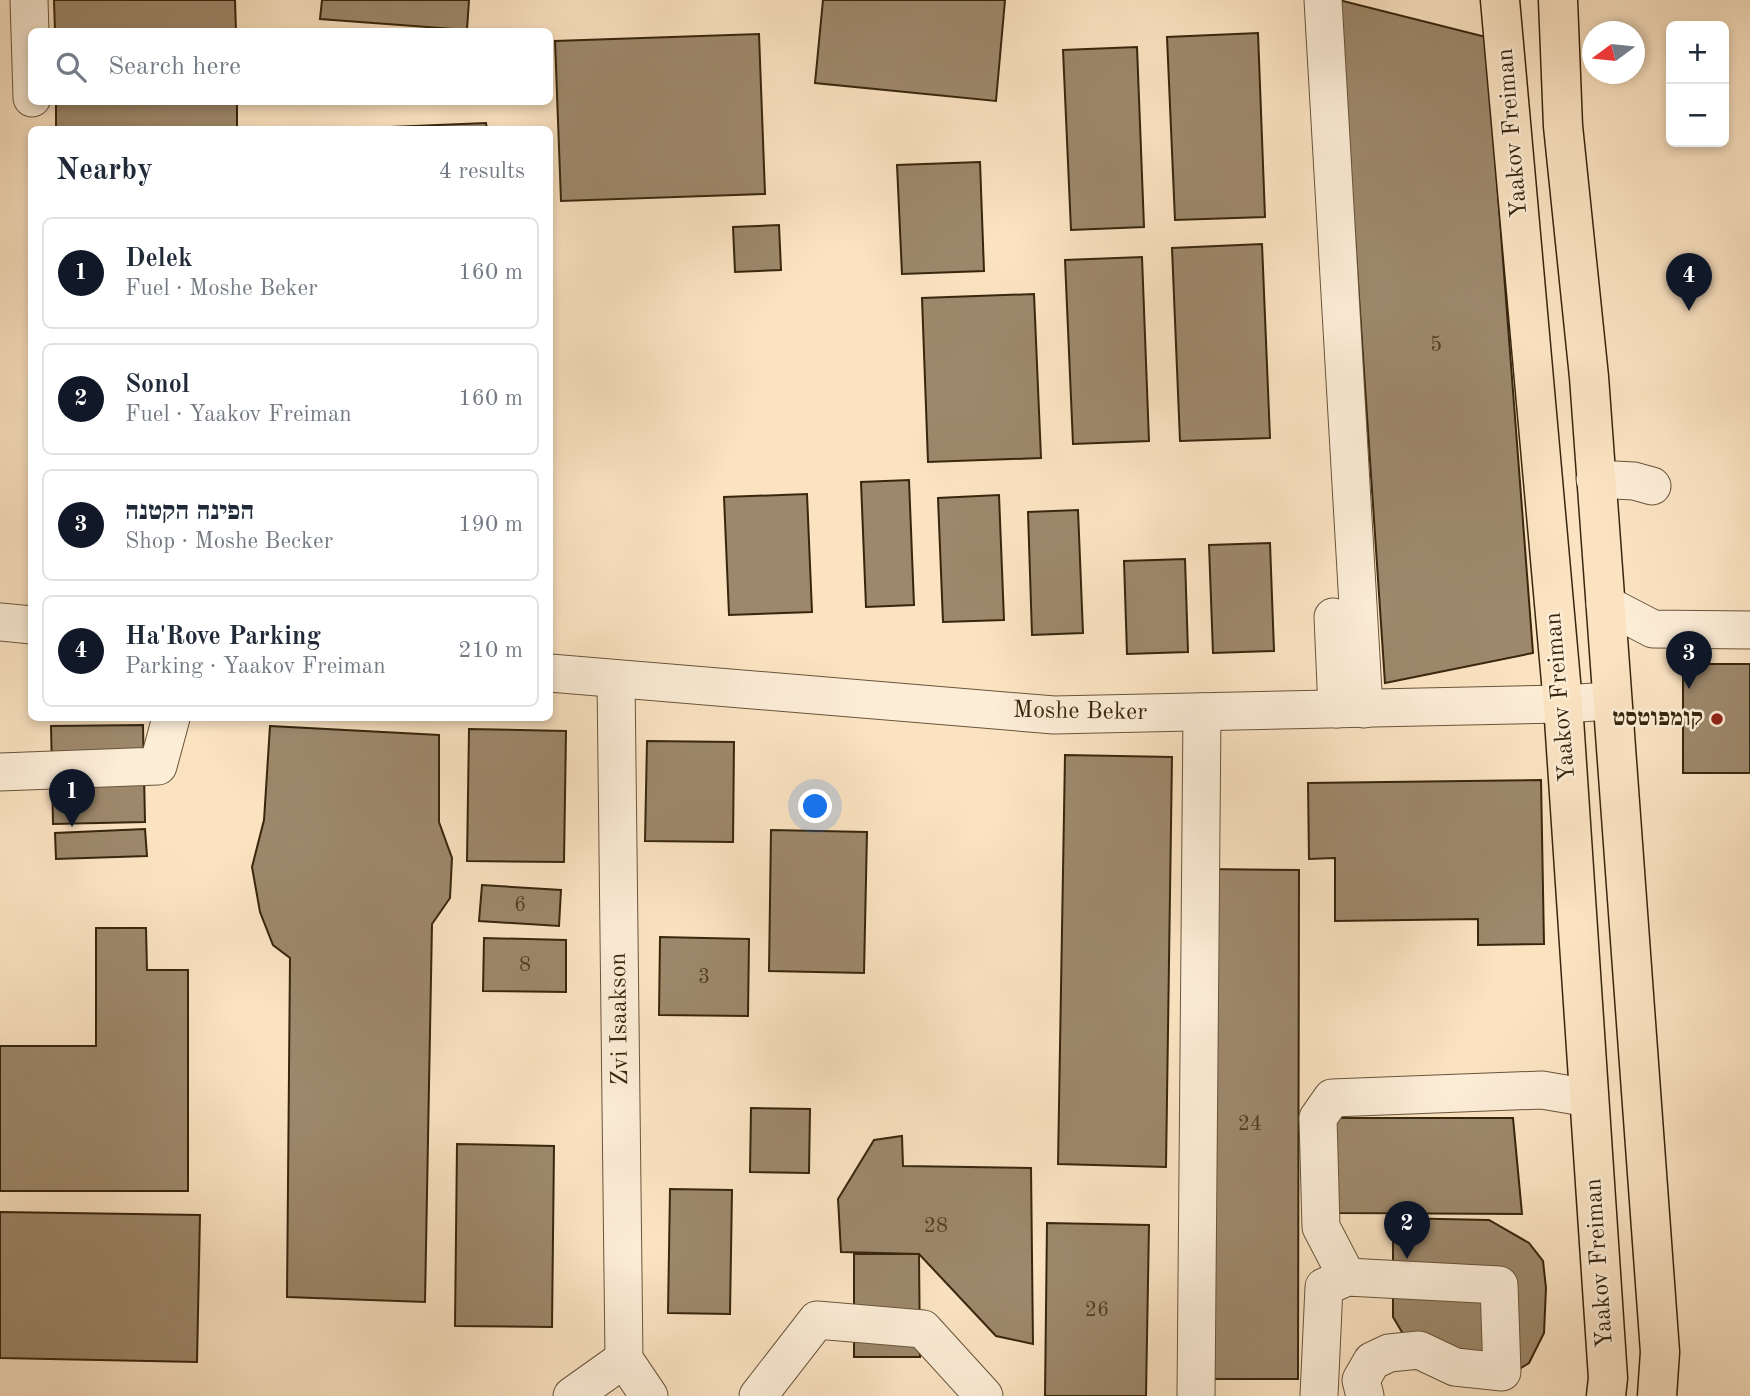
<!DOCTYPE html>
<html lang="en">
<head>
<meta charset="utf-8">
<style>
  :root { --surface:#fff; --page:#f6f6f7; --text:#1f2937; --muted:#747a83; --line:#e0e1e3; --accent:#111827 }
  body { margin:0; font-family:"Old Standard TT","Frank Ruhl Libre",serif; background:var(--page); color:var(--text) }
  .controls { position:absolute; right:21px; top:21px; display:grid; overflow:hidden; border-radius:10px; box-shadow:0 4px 10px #0003 }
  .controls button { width:63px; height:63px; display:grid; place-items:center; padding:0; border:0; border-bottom:2px solid var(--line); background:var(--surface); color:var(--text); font:35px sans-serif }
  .compass { position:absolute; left:1582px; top:21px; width:63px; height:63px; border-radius:50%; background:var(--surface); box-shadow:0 4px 10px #0003; rotate:255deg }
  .you { position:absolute; left:816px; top:807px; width:24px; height:24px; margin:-18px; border:5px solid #fff; border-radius:50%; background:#1a73e8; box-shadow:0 0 0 10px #1a73e833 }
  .badge { display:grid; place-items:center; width:46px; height:46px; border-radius:50%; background:var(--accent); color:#fff; font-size:23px; font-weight:700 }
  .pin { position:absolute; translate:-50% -58px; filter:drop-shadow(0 2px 4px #0008) }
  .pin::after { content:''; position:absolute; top:37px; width:24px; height:21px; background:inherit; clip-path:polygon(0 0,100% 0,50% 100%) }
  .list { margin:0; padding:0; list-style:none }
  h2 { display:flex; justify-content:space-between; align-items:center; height:91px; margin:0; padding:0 28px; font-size:30px }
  h2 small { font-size:23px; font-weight:400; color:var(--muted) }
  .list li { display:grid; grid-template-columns:46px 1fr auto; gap:21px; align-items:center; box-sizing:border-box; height:112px; margin:0 14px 14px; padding:0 14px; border:2px solid var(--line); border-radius:10px }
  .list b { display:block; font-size:26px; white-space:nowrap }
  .list p { margin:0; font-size:23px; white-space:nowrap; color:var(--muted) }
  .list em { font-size:23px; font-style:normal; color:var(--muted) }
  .icon { flex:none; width:38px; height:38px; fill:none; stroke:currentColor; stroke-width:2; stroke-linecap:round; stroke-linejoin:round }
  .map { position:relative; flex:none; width:1750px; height:1396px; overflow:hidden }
  .search { position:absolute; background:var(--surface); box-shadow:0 4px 10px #0003; left:28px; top:28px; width:525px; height:77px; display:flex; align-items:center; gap:18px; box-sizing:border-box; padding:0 24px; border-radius:10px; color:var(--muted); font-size:26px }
  .panel { position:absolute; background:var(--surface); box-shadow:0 4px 10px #0003; left:28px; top:126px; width:525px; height:595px; border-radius:10px }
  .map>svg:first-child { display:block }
  .building { fill:#9d886b; stroke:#38260d; stroke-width:2 }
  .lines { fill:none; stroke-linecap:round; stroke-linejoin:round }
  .minor-casing { stroke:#69553a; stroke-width:39 }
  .major-casing { stroke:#38260d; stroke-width:41 }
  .minor { stroke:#fcedd7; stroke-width:37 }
  .major { stroke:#fbe3c2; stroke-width:38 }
  .poi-dot { fill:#8f2418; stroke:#fcedd7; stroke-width:2.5 }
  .labels { text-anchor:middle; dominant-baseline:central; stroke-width:5; stroke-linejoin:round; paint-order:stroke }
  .number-label { font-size:21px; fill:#513e24 }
  .street-label { font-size:24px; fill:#38260d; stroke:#fcedd7 }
  .poi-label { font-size:24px; font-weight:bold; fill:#38260d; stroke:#fcedd7; text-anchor:end }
</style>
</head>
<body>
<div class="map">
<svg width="1750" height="1396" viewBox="0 0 1750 1396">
  <rect width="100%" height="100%" fill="#fbe3c2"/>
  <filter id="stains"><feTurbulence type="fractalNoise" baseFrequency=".00286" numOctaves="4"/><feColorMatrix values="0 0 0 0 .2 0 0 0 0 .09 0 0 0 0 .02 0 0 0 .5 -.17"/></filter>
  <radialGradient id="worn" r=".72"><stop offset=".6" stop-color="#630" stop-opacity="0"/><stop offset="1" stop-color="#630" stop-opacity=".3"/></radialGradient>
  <g class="building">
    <path d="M54,0H235L236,32H55Z"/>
    <path d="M322,0H469L467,30L320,19Z"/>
    <path d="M823,0H1005L996,101L815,83Z"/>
    <path d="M1339,0L1486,37L1533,653L1385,683Z"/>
    <path d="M1258,33L1265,217L1175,220L1167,37Z"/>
    <path d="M759,34L765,194L561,201L555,41Z"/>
    <path d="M1137,47L1144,227L1071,230L1063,50Z"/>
    <rect x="56" y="102" width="181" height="28"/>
    <path d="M486,123L487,130H316Z"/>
    <path d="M980,162L984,271L902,274L897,165Z"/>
    <path d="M779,225L781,270L735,272L733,227Z"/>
    <path d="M1262,244L1270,438L1180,441L1172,248Z"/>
    <path d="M1142,257L1149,441L1073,444L1065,260Z"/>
    <path d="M1034,294L1041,458L928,462L922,298Z"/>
    <path d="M909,480L914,605L866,607L861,482Z"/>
    <path d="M807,494L812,612L729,615L724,497Z"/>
    <path d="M999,495L1004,620L943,622L938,498Z"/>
    <path d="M1078,510L1083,633L1032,635L1028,512Z"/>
    <path d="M1270,543L1274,651L1213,653L1209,545Z"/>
    <path d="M1185,559L1188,652L1127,654L1124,561Z"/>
    <rect x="1683" y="664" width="67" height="109"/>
    <path d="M143,725L145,822L53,824L51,726Z"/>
    <path d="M270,726L439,735V822L452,858L450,898L432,924L425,1302L287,1297L290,958L273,945L260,912L252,867L264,820Z"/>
    <path d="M469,729L566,731L564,862L467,861Z"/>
    <path d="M647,741L734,742L733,842L645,841Z"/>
    <path d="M1065,755L1172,757L1166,1167L1058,1164Z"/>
    <path d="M1541,780L1544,944L1478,945V919L1335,921V858L1309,859L1308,783Z"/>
    <path d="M145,829L147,856L56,859L55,833Z"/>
    <path d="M771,830L867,832L864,973L769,971Z"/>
    <path d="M1202,869L1299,870L1298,1379H1201Z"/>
    <path d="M482,885L561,890L559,926L479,921Z"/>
    <path d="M96,928H146L147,970H188V1191H0V1046H96Z"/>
    <path d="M660,937L749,939L748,1016L659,1015Z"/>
    <path d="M484,938L566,940V992L483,991Z"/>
    <path d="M751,1108L810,1109L809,1173L750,1172Z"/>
    <path d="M1331,1118H1513L1522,1214L1338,1213Z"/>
    <path d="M902,1136L903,1166L1031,1168L1033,1344L996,1336L919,1254L841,1252L838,1199L874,1140Z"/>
    <path d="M457,1144L554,1146L552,1327L455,1326Z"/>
    <path d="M670,1189L732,1190L730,1314L668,1313Z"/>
    <path d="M0,1212L200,1215L197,1362L0,1358Z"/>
    <path d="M1393,1218L1489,1220L1529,1243L1543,1261L1546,1288L1544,1333L1529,1363L1513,1373L1415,1354L1393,1317Z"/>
    <path d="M1047,1223L1149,1225L1146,1396H1045Z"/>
    <path d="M854,1254H919L920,1357H854Z"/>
  </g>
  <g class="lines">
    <defs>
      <g id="minor">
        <path d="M29,0L32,98"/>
        <path d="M1323,0L1364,709"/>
        <path d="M1595,479L1634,481L1652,486"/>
        <path d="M1605,604L1653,629L1750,630"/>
        <path d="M1333,617L1337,709"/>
        <path d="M0,622L32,625"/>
        <path d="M550,673L1054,715L1563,704L1611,701"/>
        <path d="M616,679L624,1359L649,1396"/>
        <path d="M0,772L158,766L171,718"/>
        <path d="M1347,1277L1321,1227L1318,1118L1332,1098L1542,1090L1589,1098"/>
        <path d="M572,1396L624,1359"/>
        <path d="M758,1396L817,1320L923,1329L984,1396"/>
        <path d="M1196,1396L1202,712"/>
        <path d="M1319,1396L1324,1287L1347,1277L1499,1285L1502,1372L1455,1367L1419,1350L1389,1353L1372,1361L1361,1380L1365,1396"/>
      </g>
      <g id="major">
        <path d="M1500,0L1563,704L1608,1378L1606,1396"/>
        <path d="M1558,0L1563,126L1589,377L1660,1352L1657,1396"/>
      </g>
    </defs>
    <use href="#minor" class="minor-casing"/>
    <use href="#major" class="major-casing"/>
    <use href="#minor" class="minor"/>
    <use href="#major" class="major"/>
  </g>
  <circle class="poi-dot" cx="1717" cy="719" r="7"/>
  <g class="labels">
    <g class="number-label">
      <text x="1436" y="345">5</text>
      <text x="520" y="905">6</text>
      <text x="525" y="965">8</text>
      <text x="704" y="977">3</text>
      <text x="1250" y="1124">24</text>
      <text x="936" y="1226">28</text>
      <text x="1097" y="1310">26</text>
    </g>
    <g class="street-label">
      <text transform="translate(1513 133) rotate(-95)">Yaakov Freiman</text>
      <text transform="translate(1561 697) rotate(-95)">Yaakov Freiman</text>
      <text transform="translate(1080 712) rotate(1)">Moshe Beker</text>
      <text transform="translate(620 1019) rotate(-91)">Zvi Isaakson</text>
      <text transform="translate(1600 1263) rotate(-94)">Yaakov Freiman</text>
    </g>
    <g class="poi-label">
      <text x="1703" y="719">קומפוטסט</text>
    </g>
  </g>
  <rect width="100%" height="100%" filter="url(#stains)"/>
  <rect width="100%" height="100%" fill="url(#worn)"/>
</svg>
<div class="controls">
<button>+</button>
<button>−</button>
</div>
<svg class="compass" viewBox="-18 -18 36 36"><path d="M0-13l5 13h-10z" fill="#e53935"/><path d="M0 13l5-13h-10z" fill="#747a83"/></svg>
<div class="you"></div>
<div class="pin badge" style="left:72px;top:827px">1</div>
<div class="pin badge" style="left:1407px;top:1259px">2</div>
<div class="pin badge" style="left:1689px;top:689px">3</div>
<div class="pin badge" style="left:1689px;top:311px">4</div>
<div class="search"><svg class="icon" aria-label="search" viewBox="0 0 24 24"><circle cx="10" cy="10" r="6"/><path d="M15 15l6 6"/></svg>Search here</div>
<section class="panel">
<h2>Nearby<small>4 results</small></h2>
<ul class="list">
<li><span class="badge">1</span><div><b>Delek</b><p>Fuel · Moshe Beker</p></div><em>160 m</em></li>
<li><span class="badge">2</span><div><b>Sonol</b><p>Fuel · Yaakov Freiman</p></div><em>160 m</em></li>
<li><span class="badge">3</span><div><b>הפינה הקטנה</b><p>Shop · Moshe Becker</p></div><em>190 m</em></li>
<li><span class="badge">4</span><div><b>Ha'Rove Parking</b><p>Parking · Yaakov Freiman</p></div><em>210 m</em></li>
</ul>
</section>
</div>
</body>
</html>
